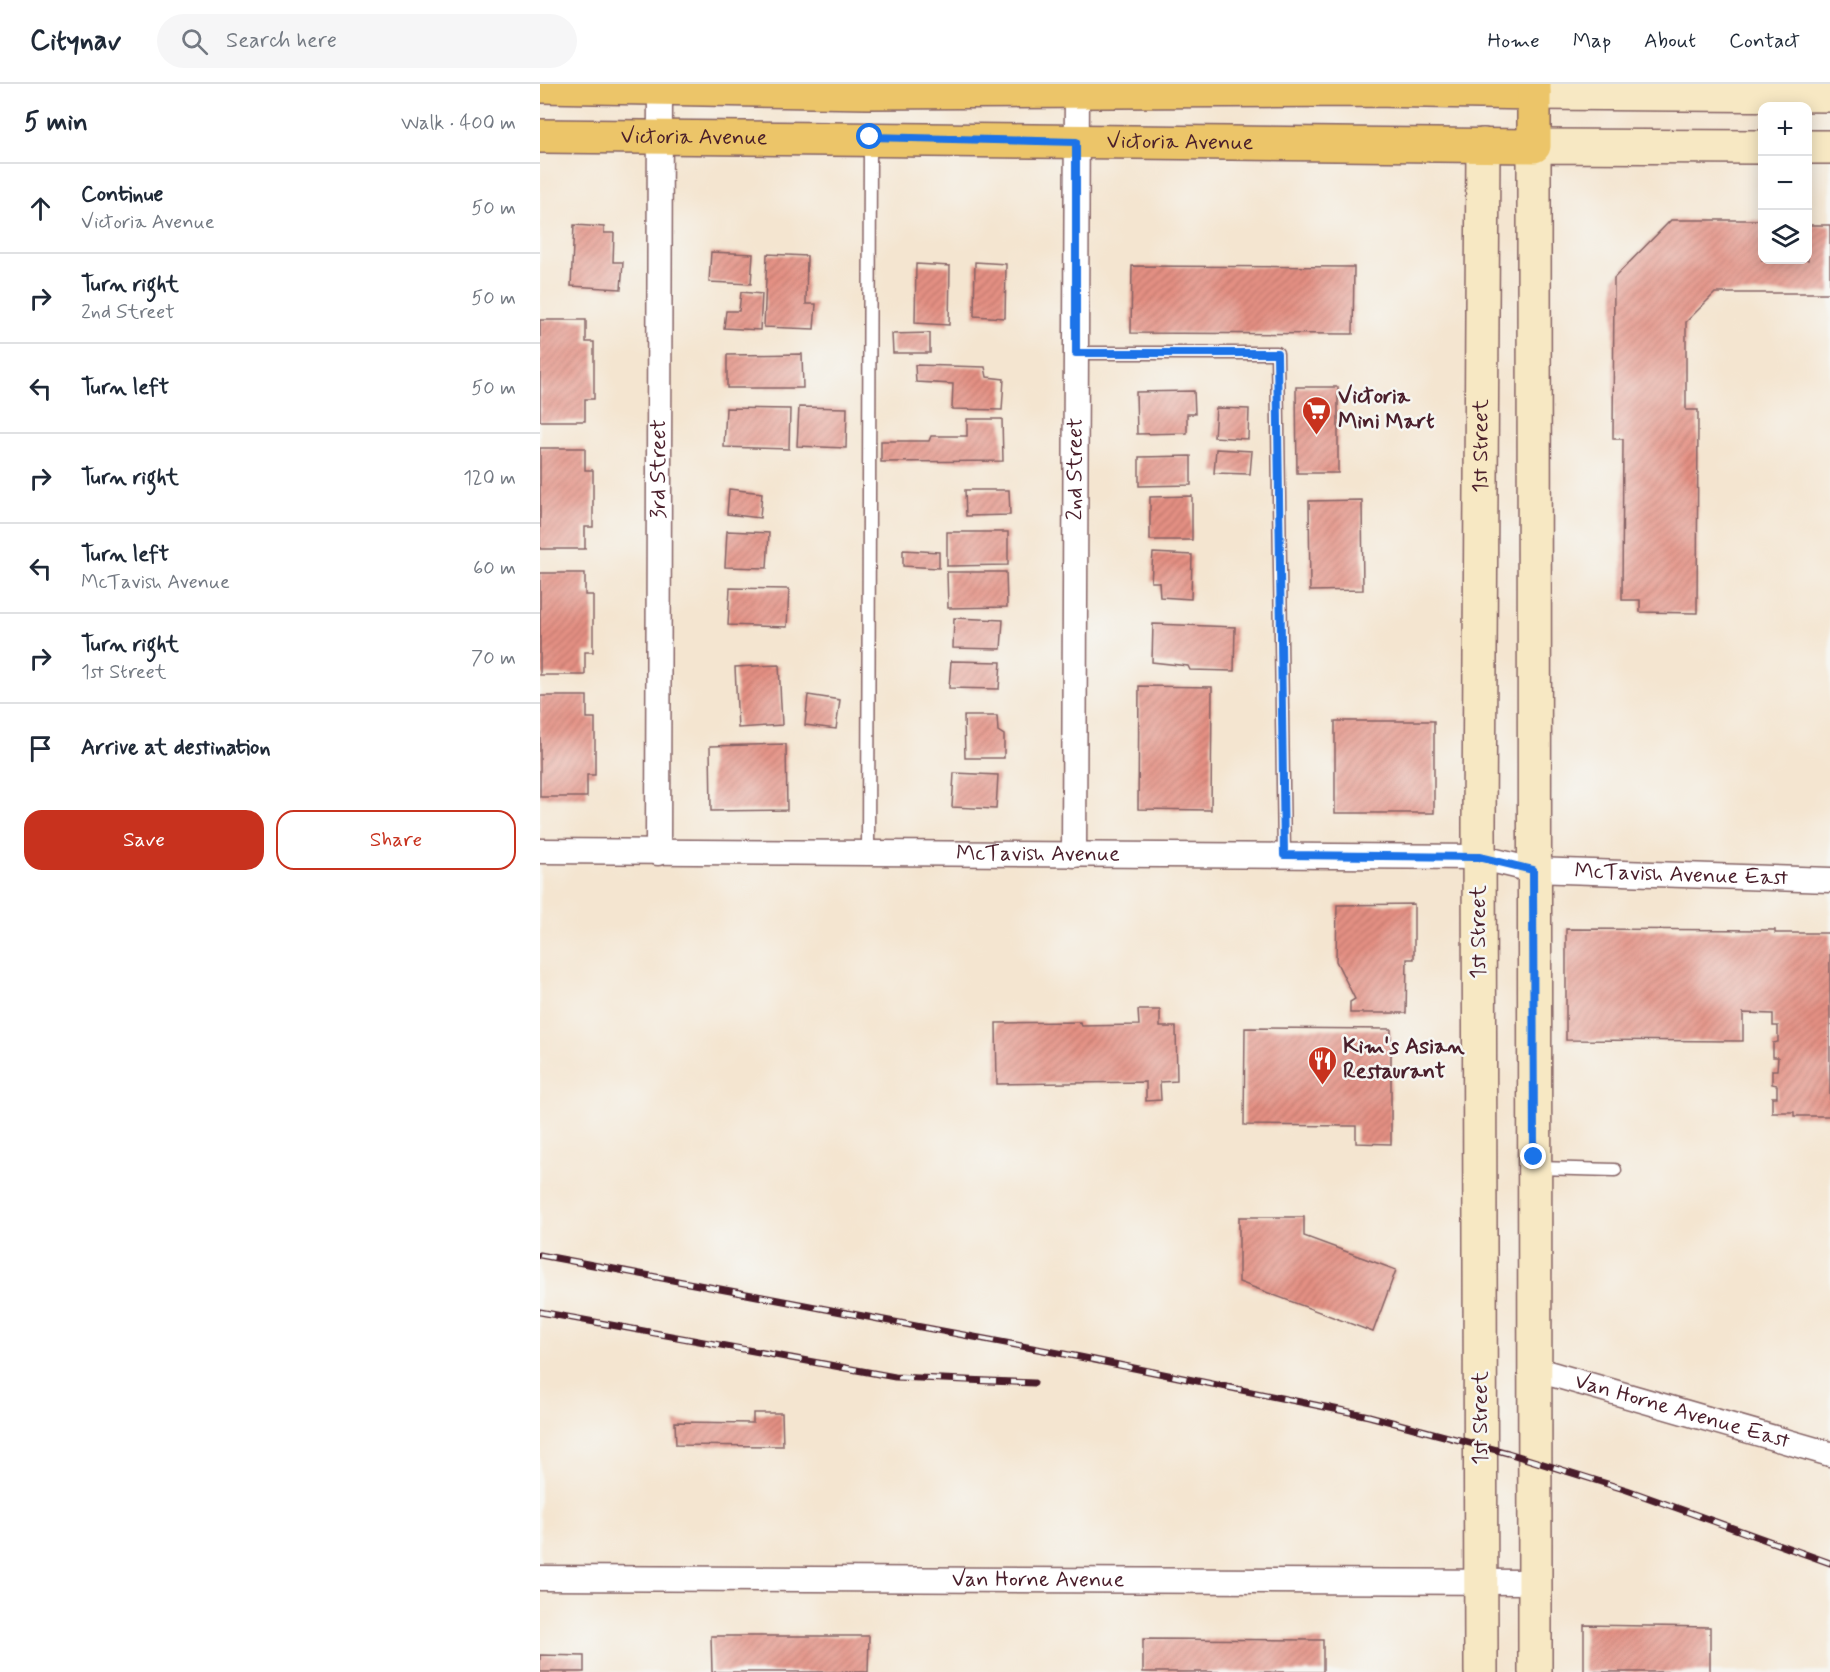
<!DOCTYPE html>
<html lang="en">
<head>
<meta charset="utf-8">
<style>
  :root { --surface:#fff; --page:#f6f6f7; --text:#1f2937; --muted:#747a83; --line:#e0e1e3; --accent:#c8321e }
  body { margin:0; font-family:Mynerve,sans-serif; background:var(--page); color:var(--text) }
  .controls { position:absolute; right:18px; top:18px; display:grid; overflow:hidden; border-radius:12px; box-shadow:0 3px 15px #0003 }
  .controls button { width:54px; height:54px; display:grid; place-items:center; padding:0; border:0; border-bottom:2px solid var(--line); background:var(--surface); color:var(--text); font:30px sans-serif }
  .stop { position:absolute; width:18px; height:18px; margin:-14px; border:4px solid #1a73e8; border-radius:50%; background:#fff }
  .stop.end { background:#1a73e8; border-color:#fff; box-shadow:0 2px 6px #0008 }
  .list { margin:0; padding:0; list-style:none }
  h2 { display:flex; justify-content:space-between; align-items:center; height:78px; margin:0; padding:0 24px; font-size:26px }
  h2 small { font-size:20px; font-weight:400; color:var(--muted) }
  .list li { display:grid; grid-template-columns:39px 1fr auto; gap:18px; align-items:center; box-sizing:border-box; height:90px; padding:0 24px; border-top:2px solid var(--line) }
  .list b { display:block; font-size:22px; white-space:nowrap }
  .list p { margin:0; font-size:20px; white-space:nowrap; color:var(--muted) }
  .list em { font-size:20px; font-style:normal; color:var(--muted) }
  .actions { display:flex; gap:12px; padding:18px 24px }
  .actions a { flex:1; padding:14px 0; border:2px solid var(--accent); border-radius:18px; text-align:center; font-size:21px; color:var(--accent) }
  .actions .main { background:var(--accent); color:#fff }
  .icon { flex:none; width:33px; height:33px; fill:none; stroke:currentColor; stroke-width:2; stroke-linecap:round; stroke-linejoin:round }
  .map { position:relative; flex:none; width:1290px; height:1588px; overflow:hidden }
  header { display:flex; align-items:center; gap:36px; box-sizing:border-box; height:84px; padding:0 30px; background:var(--surface); border-bottom:2px solid var(--line) }
  header strong { font-size:28px }
  nav { display:flex; gap:33px; margin-inline-start:auto; font-size:21px }
  .search { width:420px; height:54px; background:var(--page); display:flex; align-items:center; gap:15px; box-sizing:border-box; padding:0 21px; border-radius:33px; color:var(--muted); font-size:22px }
  main { display:flex }
  aside { flex:1; background:var(--surface) }
  .map>svg:first-child { display:block }
  .building { fill:url(#building-hatch) }
  .lines { fill:none; stroke-linecap:round; stroke-linejoin:round }
  .service-casing { stroke:#866465; stroke-width:15 }
  .minor-casing { stroke:#866465; stroke-width:27 }
  .secondary-casing { stroke:#866465; stroke-width:36 }
  .primary-casing { stroke:#866465; stroke-width:36 }
  .service { stroke:#fff; stroke-width:12 }
  .minor { stroke:#fff; stroke-width:24 }
  .secondary { stroke:#f7e8c3; stroke-width:33 }
  .primary { stroke:#ecc569; stroke-width:33 }
  .rail-casing { stroke:#4a1f2b; stroke-width:7 }
  .rail { stroke:#f6f6f2; stroke-width:4.5; stroke-dasharray:14; stroke-linecap:butt }
  .route { stroke:#1a73e8; stroke-width:8 }
  .labels { text-anchor:middle; dominant-baseline:central; stroke-width:5; stroke-linejoin:round; paint-order:stroke }
  .street-label { font-size:22px; fill:#4a1f2b; stroke:#f6f6f2 }
  .poi-label { font-size:22px; font-weight:bold; fill:#4a1f2b; stroke:#f6f6f2; text-anchor:start }
</style>
</head>
<body>
<header>
<strong>Citynav</strong>
<div class="search"><svg class="icon" aria-label="search" viewBox="0 0 24 24"><circle cx="10" cy="10" r="6"/><path d="M15 15l6 6"/></svg>Search here</div>
<nav><a>Home</a><a>Map</a><a>About</a><a>Contact</a></nav>
</header>
<main>
<aside>
<h2>5 min<small>Walk · 400 m</small></h2>
<ul class="list">
<li><svg class="icon" aria-label="ahead" viewBox="0 0 24 24"><path d="M12 20V5M6 11l6-6 6 6"/></svg><div><b>Continue</b><p>Victoria Avenue</p></div><em>50 m</em></li>
<li><svg class="icon" aria-label="right" viewBox="0 0 24 24"><path d="M7 20v-9h11M14 6l5 5-5 5"/></svg><div><b>Turn right</b><p>2nd Street</p></div><em>50 m</em></li>
<li><svg class="icon" aria-label="left" viewBox="0 0 24 24"><path d="M17 20v-9H6M10 6l-5 5 5 5"/></svg><div><b>Turn left</b></div><em>50 m</em></li>
<li><svg class="icon" aria-label="right" viewBox="0 0 24 24"><path d="M7 20v-9h11M14 6l5 5-5 5"/></svg><div><b>Turn right</b></div><em>120 m</em></li>
<li><svg class="icon" aria-label="left" viewBox="0 0 24 24"><path d="M17 20v-9H6M10 6l-5 5 5 5"/></svg><div><b>Turn left</b><p>McTavish Avenue</p></div><em>60 m</em></li>
<li><svg class="icon" aria-label="right" viewBox="0 0 24 24"><path d="M7 20v-9h11M14 6l5 5-5 5"/></svg><div><b>Turn right</b><p>1st Street</p></div><em>70 m</em></li>
<li><svg class="icon" aria-label="arrive" viewBox="0 0 24 24"><path d="M6 21V4h12l-3 4 3 4H6"/></svg><div><b>Arrive at destination</b></div></li>
</ul>
<div class="actions"><a class="main">Save</a><a>Share</a></div>
</aside>
<div class="map">
<svg width="1290" height="1588" viewBox="0 0 1290 1588">
  <defs>
    <pattern id="building-hatch" width="6" height="6" patternUnits="userSpaceOnUse" patternTransform="scale(1.5)"><rect width="6" height="6" fill="#e49083"/><path d="M-1 1l2-2M0 6l6-6M5 7l2-2" fill="none" stroke="#bb756b"/></pattern>
  </defs>
  <rect width="100%" height="100%" fill="#f6f6f2"/>
  <filter id="ink" filterUnits="userSpaceOnUse"><feTurbulence type="fractalNoise" baseFrequency=".0167" numOctaves="2"/><feDisplacementMap in="SourceGraphic" scale="12" xChannelSelector="R" yChannelSelector="G"/><feConvolveMatrix kernelMatrix="1 2 1 2 8 2 1 2 1" color-interpolation-filters="sRGB"/></filter>
  <filter id="wash" filterUnits="userSpaceOnUse"><feTurbulence type="fractalNoise" baseFrequency=".008" numOctaves="4" result="noise"/><feDisplacementMap in="SourceGraphic" scale="24" xChannelSelector="R" yChannelSelector="G"/><feGaussianBlur stdDeviation="1.35" result="paint"/><feColorMatrix in="noise" values="0 0 0 0 0 0 0 0 0 0 0 0 0 0 0 0 0 1.4 0 .05"/><feComposite in="paint" operator="in"/></filter>
  <g filter="url(#wash)">
    <rect width="100%" height="100%" fill="#f4e5d0"/>
    <g id="blocks">
      <g class="building">
        <path d="M1131,136H1222V176H1268V141H1290V209H1175L1146,238V326H1158L1157,529L1100,528V516H1082L1083,355H1073L1074,194Z"/>
        <path d="M34,141L64,143V149H74L73,178H83L81,205L31,202Z"/>
        <path d="M171,168L213,170L211,200L169,198Z"/>
        <path d="M227,170L267,172L266,220H276L274,245L224,243Z"/>
        <path d="M435,178L466,180L465,234L434,232Z"/>
        <path d="M376,180L410,182L409,241L375,239Z"/>
        <path d="M592,182L814,183L813,250L591,249Z"/>
        <path d="M201,208L222,210L220,246L184,244L186,227H199Z"/>
        <path d="M0,236H46V258H54V315H45V337H0Z"/>
        <path d="M390,249V269H353L352,250Z"/>
        <path d="M262,270L263,304H187V271Z"/>
        <path d="M375,281L445,283L447,293L464,295L462,326L412,325L413,300L376,298Z"/>
        <path d="M756,303H798V389H757Z"/>
        <path d="M654,307L655,330H647V349L597,350L596,308Z"/>
        <path d="M259,323L307,324L306,364L257,362Z"/>
        <path d="M186,324L250,325L249,365L184,363Z"/>
        <path d="M676,324L709,325L708,355L674,353Z"/>
        <path d="M427,335H462L463,377L341,378V357H389L391,352H427Z"/>
        <path d="M0,364H45V386H53V443H45V465H0Z"/>
        <path d="M676,365L712,367L710,390L674,389Z"/>
        <path d="M651,372V401L599,402V373Z"/>
        <path d="M189,405L222,409L220,434L187,430Z"/>
        <path d="M425,406H469L470,431L426,432Z"/>
        <path d="M652,412V456H610V413Z"/>
        <path d="M822,416L823,506L770,507L769,417Z"/>
        <path d="M187,447L229,449L227,484L185,483Z"/>
        <path d="M407,448H468V481L407,482Z"/>
        <path d="M363,466L399,468V484L363,482Z"/>
        <path d="M613,469L652,471L651,515L620,513L619,498H611Z"/>
        <path d="M407,488H466L467,523L408,524Z"/>
        <path d="M0,489H45V511H53V568H45V591H0Z"/>
        <path d="M190,504L249,505L247,543L188,541Z"/>
        <path d="M414,534L463,536L461,565L413,564Z"/>
        <path d="M613,540L695,543L694,587L650,586L648,582L612,578Z"/>
        <path d="M411,577L461,578L459,605L409,604Z"/>
        <path d="M239,581L242,641L198,644L195,583Z"/>
        <path d="M599,602L672,603L671,726L598,725Z"/>
        <path d="M268,611L300,616L296,645L265,641Z"/>
        <path d="M0,612H47V634H55V691H47V713H0Z"/>
        <path d="M424,632H457L458,647L464,651V674H425Z"/>
        <rect x="795" y="637" width="99" height="92"/>
        <path d="M246,660L247,726L171,727L170,662Z"/>
        <path d="M414,689L458,691L456,725L412,723Z"/>
        <path d="M874,820V875H867L866,929H810V918L815,915L796,877L797,821Z"/>
        <path d="M1026,845L1235,846V849H1290V1032H1254V1028H1232V1013H1237V1001L1232,1000V986H1237L1238,973H1233V959L1238,958V942H1233V930L1203,929V957L1026,956Z"/>
        <path d="M598,926H620V943H636L637,997L620,998L621,1016L606,1017V998L457,1000L456,939L540,938L542,942L599,941Z"/>
        <path d="M705,944L851,945V1060L816,1059V1042L704,1041Z"/>
        <path d="M699,1133H764V1152L856,1186L833,1248L699,1198Z"/>
        <path d="M213,1329H242L243,1362L136,1361L135,1338L213,1339Z"/>
        <path d="M1044,1541L1170,1543V1588H1044Z"/>
        <path d="M171,1552H329L328,1588H172Z"/>
        <path d="M603,1555L783,1556V1588H603Z"/>
        <path d="M0,1571L44,1572V1588H0Z"/>
      </g>
    </g>
  </g>
  <g filter="url(#ink)">
    <use href="#blocks" fill-opacity="0" stroke="#866465" stroke-width="1.5"/>
    <g class="lines">
      <defs>
        <g id="service">
          <path d="M536,269H737L744,771"/>
          <path d="M328,770L330,57"/>
          <path d="M996,1084L1075,1086"/>
        </g>
        <g id="minor">
          <path id="s1" d="M0,767L939,773L993,786L1290,796"/>
          <path id="s2" d="M118,769L120,0"/>
          <path id="s3" d="M534,771L537,0"/>
          <path id="s4" d="M994,1285L1290,1370"/>
          <path id="s5" d="M0,1494L996,1498"/>
        </g>
        <g id="secondary">
          <path d="M994,9L1290,11"/>
          <path d="M1268,63H1290"/>
          <path id="s6" d="M941,1588L939,740L943,61"/>
          <path d="M995,1588L994,62L1222,63"/>
        </g>
        <g id="primary">
          <path d="M0,2L327,8L832,6L994,9"/>
          <path id="s7" d="M0,52L994,62V0"/>
        </g>
      </defs>
      <use href="#service" class="service-casing"/>
      <use href="#minor" class="minor-casing"/>
      <use href="#secondary" class="secondary-casing"/>
      <use href="#primary" class="primary-casing"/>
      <use href="#service" class="service"/>
      <use href="#minor" class="minor"/>
      <use href="#secondary" class="secondary"/>
      <use href="#primary" class="primary"/>
      <defs>
        <g id="rail">
          <path d="M0,1171L540,1273L829,1332L968,1369L1087,1406L1290,1479"/>
          <path d="M0,1228L355,1293L494,1299"/>
        </g>
      </defs>
      <use href="#rail" class="rail-casing"/>
      <use href="#rail" class="rail"/>
    </g>
  </g>
  <g class="lines" filter="url(#ink)">
    <path class="route" d="M330,53L536,58V269H737L744,771L939,773L993,786L994,1073"/>
  </g>
  <defs>
    <symbol id="supermarket-pin" viewBox="-11 -11 22 30"><path d="M0 17L-7.5 6A9.5 9.5 0 1 1 7.5 6Z" fill="#c8321e" stroke="#f6f6f2"/><path d="M-6-5.5h2.5l.6 2H6L4.5 2H-2.5L-4.4-4H-6ZM-1.5 3.2a1.3 1.3 0 1 0 .1 0ZM3 3.2a1.3 1.3 0 1 0 .1 0Z" fill="#fff"/></symbol>
    <symbol id="restaurant-pin" viewBox="-11 -11 22 30"><path d="M0 17L-7.5 6A9.5 9.5 0 1 1 7.5 6Z" fill="#c8321e" stroke="#f6f6f2"/><path d="M-5-6h1v4h1v-4h1v4h1v-4h1v5L-1.5 .5V6h-2V.5L-5-1ZM5-6V6H3V1.5H1.5Q1.5-4 5-6Z" fill="#fff"/></symbol>
  </defs>
  <g fill-rule="evenodd">
    <use href="#supermarket-pin" x="760" y="310" width="33" height="45"/>
    <use href="#restaurant-pin" x="766" y="960" width="33" height="45"/>
  </g>
  <g class="labels">
    <g class="street-label">
      <text stroke="none"><textPath href="#s7" startOffset="154">Victoria Avenue</textPath></text>
      <text stroke="none"><textPath href="#s7" startOffset="640">Victoria Avenue</textPath></text>
      <text stroke="none"><textPath href="#s6" startOffset="1226">1st Street</textPath></text>
      <text stroke="none"><textPath href="#s2" startOffset="384">3rd Street</textPath></text>
      <text stroke="none"><textPath href="#s3" startOffset="386">2nd Street</textPath></text>
      <text stroke="none"><textPath href="#s1" startOffset="498">McTavish Avenue</textPath></text>
      <text stroke="none"><textPath href="#s1" startOffset="1143">McTavish Avenue East</textPath></text>
      <text transform="translate(939 848) rotate(-90)">1st Street</text>
      <text stroke="none"><textPath href="#s4" startOffset="154">Van Horne Avenue East</textPath></text>
      <text transform="translate(941 1334) rotate(-90)">1st Street</text>
      <text stroke="none"><textPath href="#s5" startOffset="498">Van Horne Avenue</textPath></text>
    </g>
    <g class="poi-label">
      <text x="798" y="313">Victoria<tspan x="798" dy="25">Mini Mart</tspan></text>
      <text x="803" y="963">Kim's Asian<tspan x="803" dy="25">Restaurant</tspan></text>
    </g>
  </g>
</svg>
<div class="controls">
<button>+</button>
<button>−</button>
<button><svg class="icon" aria-label="layers" viewBox="0 0 24 24"><path d="M12 4l9 5-9 5-9-5zM3 14l9 5 9-5"/></svg></button>
</div>
<div class="stop" style="left:330px;top:53px"></div>
<div class="stop end" style="left:994px;top:1073px"></div>
</div>
</main>
</body>
</html>
